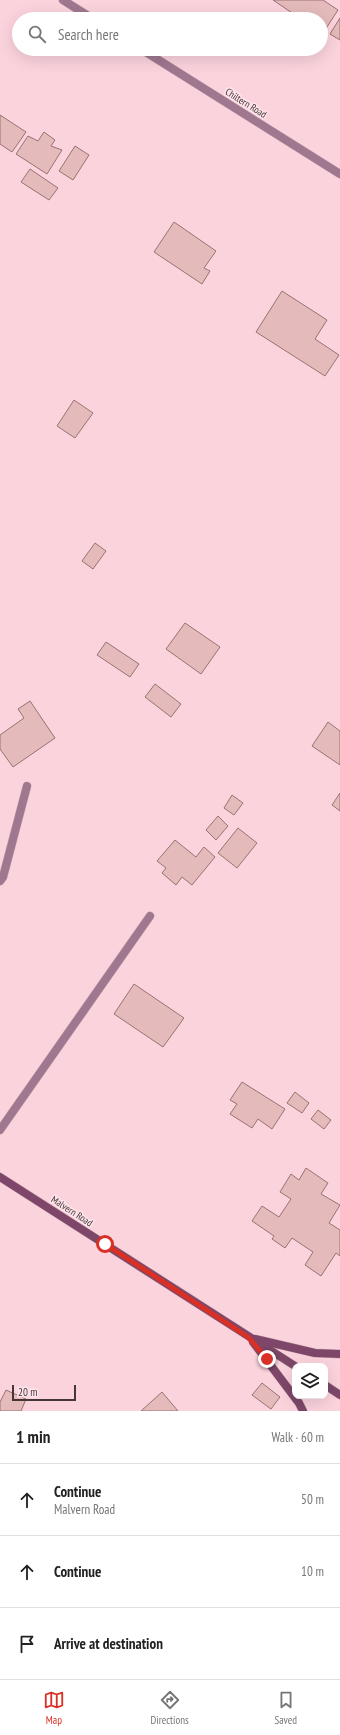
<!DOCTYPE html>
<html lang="en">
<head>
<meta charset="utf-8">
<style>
  :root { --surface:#fff; --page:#f6f6f6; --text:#222; --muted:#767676; --line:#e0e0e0; --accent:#d93025 }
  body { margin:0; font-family:"PT Sans Narrow",sans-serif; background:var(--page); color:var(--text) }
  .controls { position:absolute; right:12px; bottom:12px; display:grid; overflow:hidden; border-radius:8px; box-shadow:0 4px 16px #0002 }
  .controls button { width:36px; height:36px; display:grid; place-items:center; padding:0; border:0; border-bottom:1px solid var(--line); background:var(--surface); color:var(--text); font:20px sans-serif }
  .scale { position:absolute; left:12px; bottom:10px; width:64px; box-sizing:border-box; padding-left:4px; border:2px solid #46363a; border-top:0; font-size:11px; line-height:14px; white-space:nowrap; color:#46363a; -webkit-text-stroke:3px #fee5eb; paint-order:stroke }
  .stop { position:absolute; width:12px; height:12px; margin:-9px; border:3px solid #d93025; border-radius:50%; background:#fff }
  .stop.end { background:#d93025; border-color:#fff; box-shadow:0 1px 4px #0008 }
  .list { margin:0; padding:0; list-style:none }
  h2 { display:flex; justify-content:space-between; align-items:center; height:52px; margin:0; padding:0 16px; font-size:17px }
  h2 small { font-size:13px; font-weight:400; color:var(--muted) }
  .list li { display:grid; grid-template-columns:26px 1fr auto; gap:12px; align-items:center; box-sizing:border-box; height:72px; padding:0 16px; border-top:1px solid var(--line) }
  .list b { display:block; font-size:15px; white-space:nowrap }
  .list p { margin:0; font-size:13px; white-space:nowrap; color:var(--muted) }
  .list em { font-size:13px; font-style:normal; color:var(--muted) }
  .icon { flex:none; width:22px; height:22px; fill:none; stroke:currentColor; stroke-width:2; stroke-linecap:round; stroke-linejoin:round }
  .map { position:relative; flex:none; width:340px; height:1411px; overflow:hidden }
  .search { position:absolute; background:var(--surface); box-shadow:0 4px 16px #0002; left:12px; right:12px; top:12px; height:44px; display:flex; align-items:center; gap:10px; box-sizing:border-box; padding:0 14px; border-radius:22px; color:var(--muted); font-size:15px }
  .sheet { height:268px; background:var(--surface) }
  nav { display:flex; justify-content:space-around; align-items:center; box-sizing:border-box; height:56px; border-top:1px solid var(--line); background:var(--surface); font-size:11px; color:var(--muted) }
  nav a { display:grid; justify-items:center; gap:2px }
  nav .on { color:var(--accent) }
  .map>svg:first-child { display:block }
  .building { fill:#e4bbba; stroke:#987372 }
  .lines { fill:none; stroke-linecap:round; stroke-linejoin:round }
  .street-casing { stroke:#d3b0b9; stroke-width:9 }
  .secondary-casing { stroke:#d3b0b9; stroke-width:9 }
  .street { stroke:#9f788f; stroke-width:8 }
  .secondary { stroke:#7e4769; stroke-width:8 }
  .route { stroke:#d93025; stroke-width:5 }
  .labels { text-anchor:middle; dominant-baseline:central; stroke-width:3; stroke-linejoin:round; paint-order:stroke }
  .street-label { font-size:10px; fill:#46363a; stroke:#fee5eb }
</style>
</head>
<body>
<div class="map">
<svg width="340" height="1411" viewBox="0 0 340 1411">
  <rect width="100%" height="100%" fill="#fbd3dd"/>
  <g class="building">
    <path d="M273,0H323L338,10L323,33L321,32V19H301Z"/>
    <path d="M340,18V40L330,34Z"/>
    <path d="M0,115L26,132L12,152L0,144Z"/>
    <path d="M44,132L55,140L51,146L62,150L47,174L16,154L28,136L38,141Z"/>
    <path d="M75,146L89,155L73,180L59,171Z"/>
    <path d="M30,169L58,188L49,200L21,182Z"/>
    <path d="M174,222L216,251L204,268L210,271L202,284L154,252Z"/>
    <path d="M282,291L327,320L315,339L339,355L325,376L256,332Z"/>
    <path d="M74,400L93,413L75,438L57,426Z"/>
    <path d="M95,543L106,551L93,569L82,561Z"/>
    <path d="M185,623L220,647L201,674L166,649Z"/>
    <path d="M106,642L139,664L130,677L97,655Z"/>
    <path d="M155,684L181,704L171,717L145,697Z"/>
    <path d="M30,701L55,738L13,767L0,749V735L24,718L18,709Z"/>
    <path d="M328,722L340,731V765L312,746Z"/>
    <path d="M340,793V811L332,805Z"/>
    <path d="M232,795L243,803L234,815L224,808Z"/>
    <path d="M218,816L228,826L216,840L206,830Z"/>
    <path d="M238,828L257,843L237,868L218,853Z"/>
    <path d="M175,840L196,857L204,847L215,857L192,885L182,877L176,885L162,873L166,868L157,861Z"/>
    <path d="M134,984L184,1018L163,1047L114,1014Z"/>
    <path d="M242,1082L285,1109L272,1129L258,1119L252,1128L230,1114L237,1104L230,1100Z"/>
    <path d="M295,1092L309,1103L302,1113L287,1103Z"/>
    <path d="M318,1110L331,1120L324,1129L311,1119Z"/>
    <path d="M306,1168L328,1183L321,1194L340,1205L329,1223L340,1230V1256L336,1253L321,1276L305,1265L313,1252L292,1238L285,1248L272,1239L274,1236L252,1221L262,1206L279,1217L291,1199L280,1192L291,1174L299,1180Z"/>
    <path d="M262,1383L280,1397L271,1409L252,1395Z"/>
    <path d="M6,1390L26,1399L21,1411H0V1402Z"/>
    <path d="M162,1392L178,1411H141Z"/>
  </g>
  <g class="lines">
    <defs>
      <g id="street">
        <path d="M63,0L93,19"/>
        <path d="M141,49L340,174"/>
        <path d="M0,881L3,877L27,786"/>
        <path d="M0,1130L150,916"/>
      </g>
      <g id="secondary">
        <path d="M0,1177L295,1366"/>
        <path d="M255,1339L315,1353L340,1354"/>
        <path d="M253,1342L299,1403L303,1411"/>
        <path d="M325,1385L340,1395"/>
      </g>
    </defs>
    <use href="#street" class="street-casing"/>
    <use href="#secondary" class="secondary-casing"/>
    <use href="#street" class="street"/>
    <use href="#secondary" class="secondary"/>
  </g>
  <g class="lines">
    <path class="route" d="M105,1244L248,1337L267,1359"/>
  </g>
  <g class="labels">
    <g class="street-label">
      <text transform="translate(246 103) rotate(32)">Chiltern Road</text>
      <text transform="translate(72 1211) rotate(33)">Malvern Road</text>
    </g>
  </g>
</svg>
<div class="controls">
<button><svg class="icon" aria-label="layers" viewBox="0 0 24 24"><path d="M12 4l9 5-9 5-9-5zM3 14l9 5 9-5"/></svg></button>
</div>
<div class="scale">20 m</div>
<div class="stop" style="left:105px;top:1244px"></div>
<div class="stop end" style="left:267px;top:1359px"></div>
<div class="search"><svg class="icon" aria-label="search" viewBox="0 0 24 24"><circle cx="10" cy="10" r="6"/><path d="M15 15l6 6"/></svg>Search here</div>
</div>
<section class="sheet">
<h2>1 min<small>Walk · 60 m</small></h2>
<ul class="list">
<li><svg class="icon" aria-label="ahead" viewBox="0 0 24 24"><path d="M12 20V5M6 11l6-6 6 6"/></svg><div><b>Continue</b><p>Malvern Road</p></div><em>50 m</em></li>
<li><svg class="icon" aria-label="ahead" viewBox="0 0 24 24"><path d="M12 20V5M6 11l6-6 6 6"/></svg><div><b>Continue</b></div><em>10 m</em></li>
<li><svg class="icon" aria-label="arrive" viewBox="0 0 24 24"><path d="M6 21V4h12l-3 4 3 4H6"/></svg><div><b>Arrive at destination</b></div></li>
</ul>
</section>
<nav>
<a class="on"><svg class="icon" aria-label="map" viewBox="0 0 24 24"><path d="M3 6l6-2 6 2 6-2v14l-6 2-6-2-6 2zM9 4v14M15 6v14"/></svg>Map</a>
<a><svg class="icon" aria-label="directions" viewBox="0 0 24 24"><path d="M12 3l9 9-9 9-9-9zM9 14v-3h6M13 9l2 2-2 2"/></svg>Directions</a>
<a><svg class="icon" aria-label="saved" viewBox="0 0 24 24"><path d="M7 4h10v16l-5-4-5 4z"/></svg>Saved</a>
</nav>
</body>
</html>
